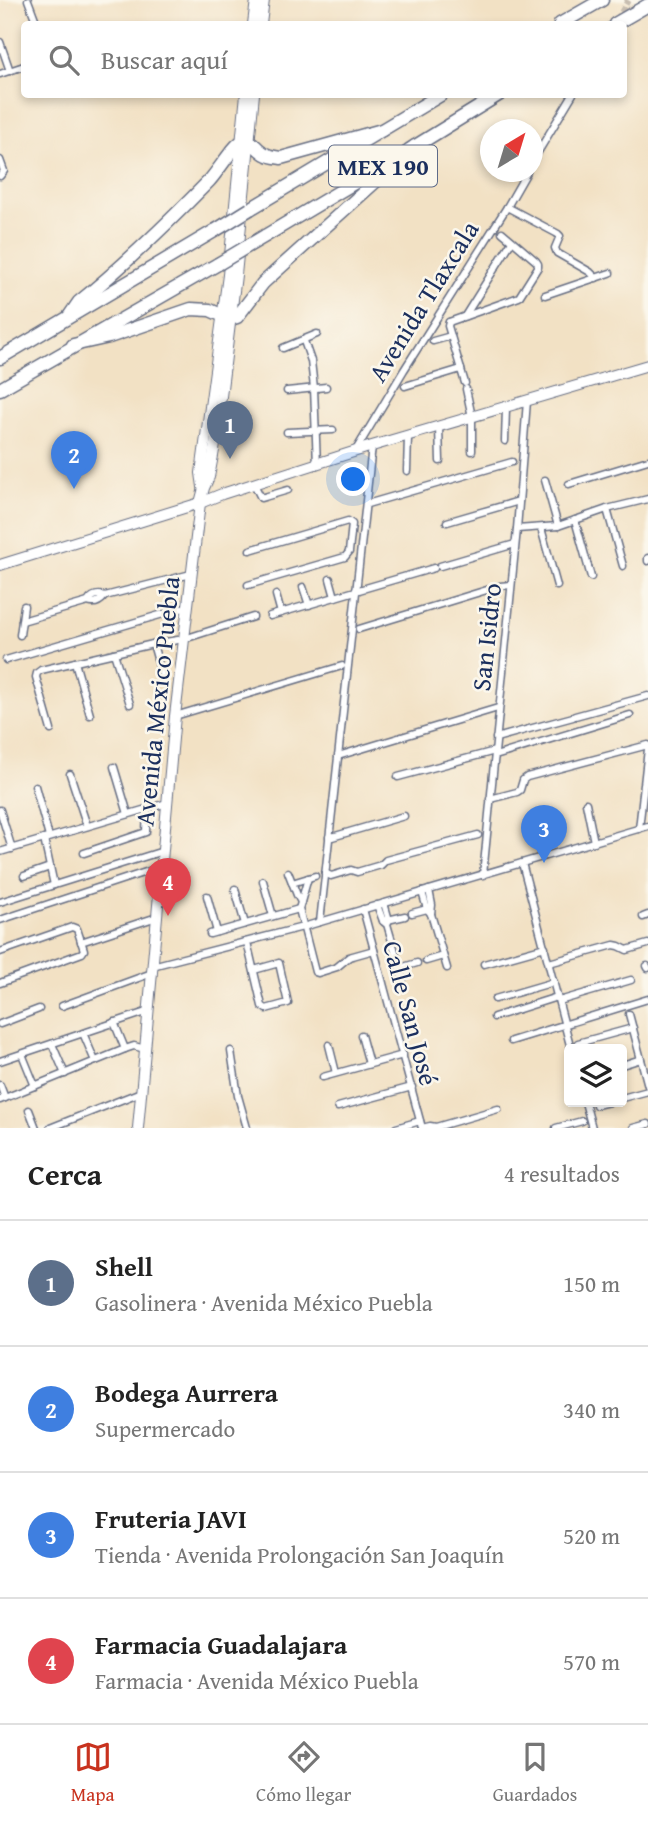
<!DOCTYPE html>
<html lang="es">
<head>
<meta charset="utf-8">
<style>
  :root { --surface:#fff; --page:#f2f2f2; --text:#222; --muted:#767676; --line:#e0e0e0; --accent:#c8321e }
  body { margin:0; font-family:"Gentium Book Plus",serif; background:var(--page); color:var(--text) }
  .controls { position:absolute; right:21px; bottom:21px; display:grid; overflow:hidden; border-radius:7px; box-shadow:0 4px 10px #0003 }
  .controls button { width:63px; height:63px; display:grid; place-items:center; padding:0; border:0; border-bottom:2px solid var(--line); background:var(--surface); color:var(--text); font:35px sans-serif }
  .compass { position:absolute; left:480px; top:119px; width:63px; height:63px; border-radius:50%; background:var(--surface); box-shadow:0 4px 10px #0003; rotate:38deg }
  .you { position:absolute; left:354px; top:480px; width:24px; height:24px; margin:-18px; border:5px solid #fff; border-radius:50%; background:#1a73e8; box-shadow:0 0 0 10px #1a73e833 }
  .badge { display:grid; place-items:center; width:46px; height:46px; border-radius:50%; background:var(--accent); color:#fff; font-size:23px; font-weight:700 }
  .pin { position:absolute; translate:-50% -58px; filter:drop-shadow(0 2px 4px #0008) }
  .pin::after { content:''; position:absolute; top:37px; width:24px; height:21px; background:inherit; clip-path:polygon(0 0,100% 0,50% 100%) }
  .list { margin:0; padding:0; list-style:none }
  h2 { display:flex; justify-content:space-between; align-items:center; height:91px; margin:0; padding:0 28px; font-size:30px }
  h2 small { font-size:23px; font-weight:400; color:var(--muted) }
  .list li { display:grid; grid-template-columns:46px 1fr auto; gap:21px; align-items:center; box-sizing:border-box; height:126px; padding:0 28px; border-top:2px solid var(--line) }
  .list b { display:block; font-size:26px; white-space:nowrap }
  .list p { margin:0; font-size:23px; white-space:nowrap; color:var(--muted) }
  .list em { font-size:23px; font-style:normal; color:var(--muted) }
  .icon { flex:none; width:38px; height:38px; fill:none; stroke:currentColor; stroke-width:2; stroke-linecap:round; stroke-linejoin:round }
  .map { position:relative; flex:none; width:648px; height:1128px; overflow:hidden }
  .search { position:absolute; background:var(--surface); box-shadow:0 4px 10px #0003; left:21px; right:21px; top:21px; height:77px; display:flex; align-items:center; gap:18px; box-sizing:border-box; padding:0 24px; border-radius:7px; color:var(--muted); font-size:26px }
  .sheet { height:595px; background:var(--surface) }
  nav { display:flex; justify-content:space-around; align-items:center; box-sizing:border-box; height:98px; border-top:2px solid var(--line); background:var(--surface); font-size:19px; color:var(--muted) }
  nav a { display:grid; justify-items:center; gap:4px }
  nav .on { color:var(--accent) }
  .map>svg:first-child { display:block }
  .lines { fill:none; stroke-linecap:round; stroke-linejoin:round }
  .street-tunnel { stroke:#c7bdb0; stroke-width:6; stroke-dasharray:6 3; stroke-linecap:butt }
  .street-casing { stroke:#666d82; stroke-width:9 }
  .secondary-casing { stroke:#666d82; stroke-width:12 }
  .highway-casing { stroke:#666d82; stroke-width:15 }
  .street { stroke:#fff; stroke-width:6 }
  .secondary { stroke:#fff; stroke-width:10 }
  .highway { stroke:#fff; stroke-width:12 }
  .highway-bridge-casing { stroke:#666d82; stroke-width:15; stroke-linecap:butt }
  .highway-bridge { stroke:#fff; stroke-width:12 }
  .labels { text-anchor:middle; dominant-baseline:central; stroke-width:5; stroke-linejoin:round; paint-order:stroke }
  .shield { fill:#fbf7ec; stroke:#5e6b89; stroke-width:2 }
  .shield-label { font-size:24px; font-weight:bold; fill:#1b2f5e }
  .street-label { font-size:26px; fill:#1b2f5e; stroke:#fbf7ec }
</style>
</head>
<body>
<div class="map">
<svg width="648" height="1128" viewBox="0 0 648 1128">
  <rect width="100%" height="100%" fill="#fbf7ec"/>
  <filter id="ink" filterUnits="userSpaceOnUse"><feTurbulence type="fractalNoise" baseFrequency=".0143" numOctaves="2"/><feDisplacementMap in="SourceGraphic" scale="14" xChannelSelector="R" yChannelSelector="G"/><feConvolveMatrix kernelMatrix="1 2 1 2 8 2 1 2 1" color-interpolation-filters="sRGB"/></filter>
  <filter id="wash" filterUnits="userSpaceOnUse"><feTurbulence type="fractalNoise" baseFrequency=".00686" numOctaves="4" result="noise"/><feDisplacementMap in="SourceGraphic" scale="28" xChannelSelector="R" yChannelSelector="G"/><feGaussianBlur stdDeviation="1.57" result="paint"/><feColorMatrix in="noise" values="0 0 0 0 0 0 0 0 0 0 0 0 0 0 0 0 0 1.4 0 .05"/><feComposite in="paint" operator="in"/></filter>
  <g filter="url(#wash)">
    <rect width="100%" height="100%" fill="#f2e1c4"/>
  </g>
  <g filter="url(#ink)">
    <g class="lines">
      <path class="street-tunnel" d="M617,20L628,0"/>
      <defs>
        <g id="street">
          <path d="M28,0L37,24"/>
          <path d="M0,42L10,71"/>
          <path d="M0,74L24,66"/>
          <path d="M0,160L4,171L0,176"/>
          <path d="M532,162L573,94"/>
          <path d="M507,207L558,234L560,236L555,248L557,253L590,272L596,278"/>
          <path d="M545,295L610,273"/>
          <path d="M465,316L512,241"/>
          <path d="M449,322L519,297L538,267V264L536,261L502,232"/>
          <path d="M449,322L448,326L465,383"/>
          <path d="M304,341L311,361L314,388L317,465"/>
          <path d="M433,341L451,336"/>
          <path d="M283,348L317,334"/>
          <path d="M405,386L461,369"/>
          <path d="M466,389L472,417V451"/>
          <path d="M287,391L326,387"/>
          <path d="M439,427L440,461"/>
          <path d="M287,432L333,430"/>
          <path d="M505,441L506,408"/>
          <path d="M356,450L404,370L507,207L527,172"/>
          <path d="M407,471L408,437"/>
          <path d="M545,480L558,526"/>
          <path d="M254,484L261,498L288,490"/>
          <path d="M569,484L648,460"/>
          <path d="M367,504L512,462"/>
          <path d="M607,509L623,566"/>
          <path d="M575,520L591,577"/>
          <path d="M447,522L519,501"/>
          <path d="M541,528L557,586"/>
          <path d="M517,529L558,526L607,509L648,499"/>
          <path d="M648,561V558"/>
          <path d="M440,566L515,544"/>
          <path d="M330,579L335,597"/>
          <path d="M248,585L345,557L349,552L352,524L348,521L250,550"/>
          <path d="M303,587L309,605"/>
          <path d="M276,595L281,613"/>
          <path d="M88,602C92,595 97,594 105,596L191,574"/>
          <path d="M270,616L434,568"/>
          <path d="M22,621L88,602C95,605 100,602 105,596"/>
          <path d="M359,629L500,586L511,585"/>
          <path d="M20,635L24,606"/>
          <path d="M153,644L162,676"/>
          <path d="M114,653L130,704"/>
          <path d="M6,660L187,607"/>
          <path d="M75,662L90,715"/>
          <path d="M175,716L342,666"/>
          <path d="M575,716L648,696"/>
          <path d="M51,730L36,677L37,673L41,670L153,644L184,639L253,617"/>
          <path d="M496,738L573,717"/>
          <path d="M338,756L498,708"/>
          <path d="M495,756L630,715"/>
          <path d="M114,767L128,814"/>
          <path d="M70,774L87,826"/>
          <path d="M398,777L495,751"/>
          <path d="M35,786L49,837"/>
          <path d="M490,799L517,792L520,790L523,780L527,777L648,745"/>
          <path d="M586,803L594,842"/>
          <path d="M0,810L12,849"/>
          <path d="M639,829L648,749"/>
          <path d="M329,837H332L404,816"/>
          <path d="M44,839L54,885"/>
          <path d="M0,852L167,803"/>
          <path d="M84,853L146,832L147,808"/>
          <path d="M522,863L571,1049"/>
          <path d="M288,872L297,895L301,902"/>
          <path d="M325,873L331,876L351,870L357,872L381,865L386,860L478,835"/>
          <path d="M483,875L517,529L527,401"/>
          <path d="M24,876L50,867"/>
          <path d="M308,878L299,909L315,972L318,973L337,967L349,957L374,950"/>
          <path d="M263,881L273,916"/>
          <path d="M292,883L315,876"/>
          <path d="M235,889L245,924"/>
          <path d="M429,890L432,905L431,914"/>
          <path d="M422,892L427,909L431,914L447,968"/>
          <path d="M207,896L217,932"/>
          <path d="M0,902L163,851"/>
          <path d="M384,903L389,920L387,924L403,979"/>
          <path d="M377,905L383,921L385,923"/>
          <path d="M363,909L422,1128"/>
          <path d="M412,913L431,908"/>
          <path d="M643,917L648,915"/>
          <path d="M0,920L161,867"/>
          <path d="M383,921L405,916"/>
          <path d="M320,922L372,446"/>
          <path d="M210,934L299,909"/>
          <path d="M81,942L157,917"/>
          <path d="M247,942L262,1006L266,1009L288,1003L279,963L254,970"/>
          <path d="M0,952L72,927L77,929L84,950L82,953L0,983"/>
          <path d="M426,961L443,956"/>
          <path d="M549,963L614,945L619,946L627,950L648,944"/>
          <path d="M484,964L545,947"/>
          <path d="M152,966L303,927L648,826"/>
          <path d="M647,966L648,968"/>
          <path d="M400,968L417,963"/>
          <path d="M495,999L554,982"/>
          <path d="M559,1001L631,980"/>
          <path d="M62,1006L152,973"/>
          <path d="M629,1014L648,1086"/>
          <path d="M494,1017L557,997"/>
          <path d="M114,1022L125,1049"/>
          <path d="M0,1024L39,1009"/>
          <path d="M83,1033L95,1061"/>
          <path d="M361,1035L369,1064"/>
          <path d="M511,1041L648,999"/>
          <path d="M578,1043L633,1028"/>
          <path d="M52,1044L65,1074"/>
          <path d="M329,1045L336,1073"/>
          <path d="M231,1051L238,1096L247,1128"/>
          <path d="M22,1054L35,1086"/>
          <path d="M0,1061L149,1011"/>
          <path d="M622,1065L641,1059"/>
          <path d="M323,1077L403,1055"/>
          <path d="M0,1085L5,1098"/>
          <path d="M622,1098L648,1091"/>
          <path d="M0,1100L125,1049L134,1046L145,1049"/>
          <path d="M585,1102L592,1128"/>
          <path d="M596,1105L609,1102"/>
          <path d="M338,1107L412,1087"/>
          <path d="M29,1110L36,1128"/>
          <path d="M50,1128L141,1092"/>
          <path d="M396,1128L420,1121"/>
          <path d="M422,1128L430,1126L436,1127L498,1109"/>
          <path d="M556,1128L582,1121"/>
          <path d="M633,1128L648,1124"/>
        </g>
        <g id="secondary">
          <path d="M253,24L256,0"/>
          <path d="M261,24L264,0"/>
          <path d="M203,487L201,473L228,275L246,94"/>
          <path d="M0,565L200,503L222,494L372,446L648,365"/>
          <path d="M138,1128L175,716L200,503L204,488L209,477L215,445L236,275L254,94"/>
        </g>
        <g id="highway">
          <path d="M560,24L602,0"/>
          <path d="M615,24L648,5"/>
          <path d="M409,150L500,94"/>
          <path d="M250,209L442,94"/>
          <path d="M265,236L394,159"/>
          <path d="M70,315L79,302C125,265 168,223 209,181C217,173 235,143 243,141C252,139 255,147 261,151C266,156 274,157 281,158L382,130"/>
          <path d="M73,345L109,337L191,309L210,310L230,319L237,317L263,283L415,146"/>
          <path d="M0,358L216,230"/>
          <path d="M0,389L218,264"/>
        </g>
      </defs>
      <use href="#street" class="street-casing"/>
      <use href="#secondary" class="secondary-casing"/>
      <use href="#highway" class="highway-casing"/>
      <use href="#street" class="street"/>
      <use href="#secondary" class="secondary"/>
      <use href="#highway" class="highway"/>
      <defs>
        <g id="highway-bridge">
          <path d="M216,230L250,209"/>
          <path d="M218,264L265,236"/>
        </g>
      </defs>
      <use href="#highway-bridge" class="highway-bridge-casing"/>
      <use href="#highway-bridge" class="highway-bridge"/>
    </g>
  </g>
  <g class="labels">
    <rect class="shield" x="329" y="145.5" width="108" height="41" rx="5"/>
    <g class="shield-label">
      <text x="383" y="166">MEX 190</text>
    </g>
    <g class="street-label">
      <text transform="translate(423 301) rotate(-58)">Avenida Tlaxcala</text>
      <text transform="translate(486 637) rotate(-84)">San Isidro</text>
      <text transform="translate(157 701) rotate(-84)">Avenida México Puebla</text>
      <text transform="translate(411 1013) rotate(75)">Calle San José</text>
    </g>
  </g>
</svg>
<div class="controls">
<button><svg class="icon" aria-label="layers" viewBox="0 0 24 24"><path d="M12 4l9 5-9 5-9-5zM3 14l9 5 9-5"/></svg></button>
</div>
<svg class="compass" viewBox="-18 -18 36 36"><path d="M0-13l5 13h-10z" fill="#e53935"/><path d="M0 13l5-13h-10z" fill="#767676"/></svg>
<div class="you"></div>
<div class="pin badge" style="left:230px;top:459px;background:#5c6f8a">1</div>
<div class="pin badge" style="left:74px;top:489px;background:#3f7fe0">2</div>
<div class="pin badge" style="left:544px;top:863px;background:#3f7fe0">3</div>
<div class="pin badge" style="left:168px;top:916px;background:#e0444e">4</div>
<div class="search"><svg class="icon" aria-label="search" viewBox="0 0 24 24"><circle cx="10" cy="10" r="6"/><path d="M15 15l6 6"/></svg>Buscar aquí</div>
</div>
<section class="sheet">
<h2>Cerca<small>4 resultados</small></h2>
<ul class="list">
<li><span class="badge" style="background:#5c6f8a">1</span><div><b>Shell</b><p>Gasolinera · Avenida México Puebla</p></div><em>150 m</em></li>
<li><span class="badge" style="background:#3f7fe0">2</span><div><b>Bodega Aurrera</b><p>Supermercado</p></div><em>340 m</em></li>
<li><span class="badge" style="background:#3f7fe0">3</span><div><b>Fruteria JAVI</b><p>Tienda · Avenida Prolongación San Joaquín</p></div><em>520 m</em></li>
<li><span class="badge" style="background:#e0444e">4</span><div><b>Farmacia Guadalajara</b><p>Farmacia · Avenida México Puebla</p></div><em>570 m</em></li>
</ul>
</section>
<nav>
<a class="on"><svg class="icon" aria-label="map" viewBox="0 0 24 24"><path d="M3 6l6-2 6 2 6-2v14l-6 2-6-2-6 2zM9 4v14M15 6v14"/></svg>Mapa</a>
<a><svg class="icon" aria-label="directions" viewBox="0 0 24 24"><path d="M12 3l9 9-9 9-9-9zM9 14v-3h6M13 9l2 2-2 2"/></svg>Cómo llegar</a>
<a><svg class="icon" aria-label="saved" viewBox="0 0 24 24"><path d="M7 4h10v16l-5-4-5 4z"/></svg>Guardados</a>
</nav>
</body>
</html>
